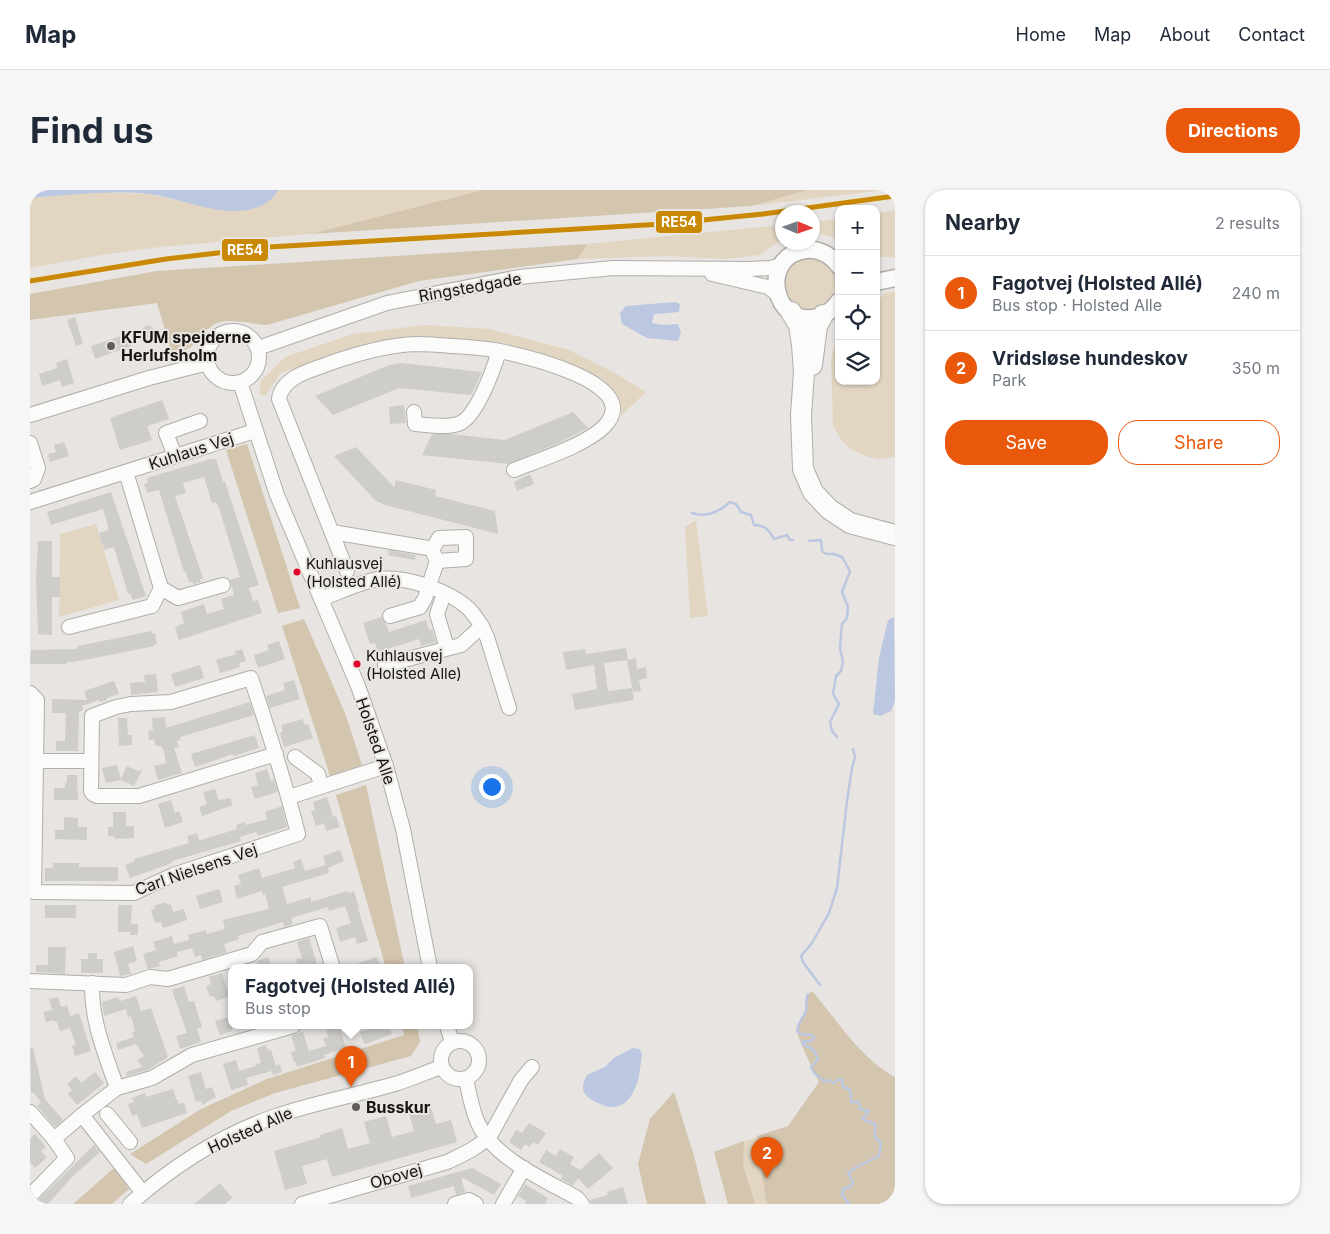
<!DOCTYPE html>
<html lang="en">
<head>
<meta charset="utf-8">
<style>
  :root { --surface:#fff; --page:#f6f6f7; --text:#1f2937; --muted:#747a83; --line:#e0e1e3; --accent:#ea580c }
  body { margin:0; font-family:Inter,sans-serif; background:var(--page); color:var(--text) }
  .controls { position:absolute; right:15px; top:15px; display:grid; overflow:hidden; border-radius:10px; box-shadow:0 1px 4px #0004 }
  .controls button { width:45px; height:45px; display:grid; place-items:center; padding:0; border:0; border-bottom:1px solid var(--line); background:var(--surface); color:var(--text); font:25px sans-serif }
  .compass { position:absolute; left:745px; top:15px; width:45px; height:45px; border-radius:50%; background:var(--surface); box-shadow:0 1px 4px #0004; rotate:92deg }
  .you { position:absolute; left:461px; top:596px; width:18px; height:18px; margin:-12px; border:4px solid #fff; border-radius:50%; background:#1a73e8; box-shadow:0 0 0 8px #1a73e833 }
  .badge { display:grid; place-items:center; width:32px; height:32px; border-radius:50%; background:var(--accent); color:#fff; font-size:16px; font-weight:700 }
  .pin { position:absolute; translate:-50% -41px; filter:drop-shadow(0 1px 2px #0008) }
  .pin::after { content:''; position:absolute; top:26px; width:18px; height:15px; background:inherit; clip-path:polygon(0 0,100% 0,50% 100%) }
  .popup { position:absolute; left:198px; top:774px; width:245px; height:65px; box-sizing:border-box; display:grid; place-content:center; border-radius:10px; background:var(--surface); filter:drop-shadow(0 1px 4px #0005); font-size:16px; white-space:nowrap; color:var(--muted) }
  .popup b { font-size:19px; color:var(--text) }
  .popup::after { content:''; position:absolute; left:50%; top:100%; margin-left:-10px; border:10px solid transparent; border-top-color:var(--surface) }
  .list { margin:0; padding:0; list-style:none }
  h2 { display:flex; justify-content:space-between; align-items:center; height:65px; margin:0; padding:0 20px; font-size:21px }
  h2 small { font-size:16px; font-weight:400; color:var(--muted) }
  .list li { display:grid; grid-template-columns:32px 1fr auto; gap:15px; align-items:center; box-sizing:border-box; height:75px; padding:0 20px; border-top:1px solid var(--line) }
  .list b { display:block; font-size:19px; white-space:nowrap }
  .list p { margin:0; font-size:16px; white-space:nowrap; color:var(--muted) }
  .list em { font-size:16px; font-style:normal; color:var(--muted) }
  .actions { display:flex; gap:10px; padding:15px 20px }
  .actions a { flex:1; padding:11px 0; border:1px solid var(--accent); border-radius:20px; text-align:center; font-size:18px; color:var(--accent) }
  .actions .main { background:var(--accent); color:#fff }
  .icon { flex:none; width:28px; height:28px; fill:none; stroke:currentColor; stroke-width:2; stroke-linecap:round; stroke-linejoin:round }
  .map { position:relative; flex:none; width:865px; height:1014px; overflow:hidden; border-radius:20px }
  header { display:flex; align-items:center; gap:30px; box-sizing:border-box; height:70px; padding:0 25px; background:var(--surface); border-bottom:1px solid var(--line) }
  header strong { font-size:24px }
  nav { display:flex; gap:28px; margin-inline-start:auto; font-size:18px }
  .intro { display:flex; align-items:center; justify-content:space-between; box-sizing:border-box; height:120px; padding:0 30px }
  h1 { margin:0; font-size:35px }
  .button { padding:12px 22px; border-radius:20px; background:var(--accent); color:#fff; font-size:18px; font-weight:700 }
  main { display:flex; gap:30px; padding:0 30px }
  aside { flex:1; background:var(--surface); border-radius:20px; box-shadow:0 1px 4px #0004 }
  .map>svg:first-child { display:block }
  .green { fill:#e2d6c3 }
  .forest { fill:#d3c5ae }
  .water { fill:#bcc7e1 }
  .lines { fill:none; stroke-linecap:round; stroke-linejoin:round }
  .stream { stroke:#bcc7e1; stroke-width:2.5 }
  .building { fill:#cfcdca }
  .minor-casing { stroke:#b0aeac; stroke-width:16 }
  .major-casing { stroke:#b0aeac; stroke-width:19 }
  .highway-casing { stroke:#b0aeac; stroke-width:22 }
  .minor { stroke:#fbfbfa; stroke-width:14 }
  .major { stroke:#fbfbfa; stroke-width:16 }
  .highway { stroke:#fbfbfa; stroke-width:20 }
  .rail-1-casing { stroke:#e9e5df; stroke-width:9 }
  .rail-1 { stroke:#ca8904; stroke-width:5 }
  .poi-dot { fill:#5f5d5b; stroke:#e9e5df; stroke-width:2 }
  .bus-dot { fill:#e4002b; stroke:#e9e5df; stroke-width:2 }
  .labels { text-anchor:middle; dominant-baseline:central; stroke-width:4; stroke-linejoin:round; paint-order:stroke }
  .bus-label { font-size:15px; fill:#161513; stroke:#e9e5df; text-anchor:start }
  .street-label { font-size:16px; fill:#161513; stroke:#e9e5df }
  .poi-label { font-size:16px; font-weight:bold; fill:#161513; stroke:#e9e5df; text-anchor:start }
  .line-badge { stroke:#e9e5df; stroke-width:2 }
  .badge-label { font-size:14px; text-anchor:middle; font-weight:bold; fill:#fff }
</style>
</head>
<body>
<header>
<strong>Map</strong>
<nav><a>Home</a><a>Map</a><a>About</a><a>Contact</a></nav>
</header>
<div class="intro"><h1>Find us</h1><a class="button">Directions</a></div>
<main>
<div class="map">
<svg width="865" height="1014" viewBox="0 0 865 1014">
  <rect width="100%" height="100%" fill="#e7e4e1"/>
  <g class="green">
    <path d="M249,0H453L280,44L130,57L71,65L0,78V8L64,2L119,4L175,17L206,21L247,2Z"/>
    <path d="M778,0H854L721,16Z"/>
    <path d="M865,20V68L846,66V23Z"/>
    <path d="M809,29V51L803,47L783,42V32Z"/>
    <path d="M752,35V50L729,65L698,69L635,66L548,69L557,54Z"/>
    <path d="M784,66C789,69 797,72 801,77C816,96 796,126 772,119C766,118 761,112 756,108L754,82L766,69Z"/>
    <path d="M865,101V267L849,269L835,266L821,259L812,251L803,236L801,170L804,157L809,154V191H846V113L855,103Z"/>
    <path d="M394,135L460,139L539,160L585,183L616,202L592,225L587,204L560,186L513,168L329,157L251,183L235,206L229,204L231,191L255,167L323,144Z"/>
    <path d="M666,330L678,426L660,428L655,337Z"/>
    <path d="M66,334L89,410L29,427L30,344Z"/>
    <path d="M758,936L793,1014H699L684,962Z"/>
  </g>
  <g class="forest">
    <path d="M453,0H778L721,16L280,44Z"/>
    <path d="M557,54L548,69L389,91L237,135C221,134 202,128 187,133C175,138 169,150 161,157C156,160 148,161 142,163L127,113L0,130V104L127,81Z"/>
    <path d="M217,254L270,418L248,423L196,260Z"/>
    <path d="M274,429L315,523L332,575L300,586L252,436Z"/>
    <path d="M336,595L375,778H356L306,605Z"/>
    <path d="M782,801C807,830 831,869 865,887V1014H738L736,1010L727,946L758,936L789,892C784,881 768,850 767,840C767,833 772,829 775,822C778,814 773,808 782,801Z"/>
    <path d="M372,836H387L390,852L381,866L245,903L201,921L116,974L100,964L171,919L237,889L374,845Z"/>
    <path d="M644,902L664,966L676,1014H617L608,974L620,929Z"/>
    <path d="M714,951L713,975L725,1014H698L684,962Z"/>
    <path d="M84,978L99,999L82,1014H43Z"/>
  </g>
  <g class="water">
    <path d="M0,0H249C220,42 158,9 119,4C82,0 37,5 0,8Z"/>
    <path d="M645,112L650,114L649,122L624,124L622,133L633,135L648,134L651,143L648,151L617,148L592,134L590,123L596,116Z"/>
    <path d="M864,427L865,511L861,521L850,526L843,524L849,468L858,430Z"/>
    <path d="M603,858L609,859L612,863C610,877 610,892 602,904C594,919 580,920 566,912C552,905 550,899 557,885L575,877L584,868Z"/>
  </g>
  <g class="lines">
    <g class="stream">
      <path d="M662,323C677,328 689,322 700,312L706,314L711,322L721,325L724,335C735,335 739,340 744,349L757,345L760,350H763"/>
      <path d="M779,351L791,350L792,361L796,364H804L812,367L820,381L812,402L818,417L817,428L812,434L811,444L810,458L813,472L811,481L806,486L803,504L809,514L800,532L802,541L807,547"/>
      <path d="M790,795L773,772L771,766L782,753L799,723L807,698L817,611L822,578L825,567L823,559"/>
      <path d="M778,804C775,810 777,815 776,821C773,828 769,830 767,841L771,844L782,845L784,848L781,851L772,852L776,856L783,859L788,869L781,877L785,884L794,891L798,890L803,893L810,889L812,890L813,897L819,899L821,905V912H829L830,919L839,921L832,929L845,934V947L851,953L849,966L827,977L818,983L823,992L820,997L813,999L812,1005L819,1014"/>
    </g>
  </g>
  <g class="building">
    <path d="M45,127L53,154L46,156L37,130Z"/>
    <path d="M119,135L123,138L125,148L117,151L110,148L112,146L111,141L114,137Z"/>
    <path d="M97,144L101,156L65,169L61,156Z"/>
    <path d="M37,169L44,193L32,197L30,190L12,196L9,184L27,178L26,173Z"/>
    <path d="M371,173L452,182L441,205L369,198L303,225L285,206L359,175Z"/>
    <path d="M132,210L139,229L117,236L122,250L90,260L80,228Z"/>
    <path d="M374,215L376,233L360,234L359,217Z"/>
    <path d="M543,222L558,238L531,252L478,274L392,265L402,244H421L475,250Z"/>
    <path d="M34,252L39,266L20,272L18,264L26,262L24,255Z"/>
    <path d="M326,257L364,297L366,290L406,300L405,306L465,321L468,344L355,315L345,310L304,266Z"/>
    <path d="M181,269H186L193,292L195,291L209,335L229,395L219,398L223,411L228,410L232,423L149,450L145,437L154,433L151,422L174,414L177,424L194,419L191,409L204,405L200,390L210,387L189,318L186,312L182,313L174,287L153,293L156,303L145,306L173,388L170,389L171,392L163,394V392H159L156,382H154L129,300L117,303L114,294L118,293L117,289L120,287Z"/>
    <path d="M500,284L504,294L487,301L484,292Z"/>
    <path d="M81,302L116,406L103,410L100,403L98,404L84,357L74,360L69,343L79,340L73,319L21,335L17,322Z"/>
    <path d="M8,351H22V387H30V407H22V445L8,444L6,392Z"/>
    <path d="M359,360L386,365L385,370L358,365Z"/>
    <path d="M352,427L356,434L359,442L396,430L399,440L402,439L406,452L391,456L389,449L348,462L345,453L340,454L333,433Z"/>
    <path d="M122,441V444L125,443L127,454H124L125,456L44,472H37V474H0L1,460L47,459L48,456Z"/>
    <path d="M249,451L255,469L228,478L224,465L239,460L237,455Z"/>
    <path d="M596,458L598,470L574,473L578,501L602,498L604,510L545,520L542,504L567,499L564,475L536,480L533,462L555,459L556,464Z"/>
    <path d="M212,459L216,471L209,473L210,477L190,483L186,470L206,464L205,461Z"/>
    <path d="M606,468L607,479L616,477L617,488L609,490L611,501L603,502L597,470Z"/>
    <path d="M170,475L174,488L145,497L141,484Z"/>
    <path d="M126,484L128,502L101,505L100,493L115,492L114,485Z"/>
    <path d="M264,490L270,509L240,518L236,506L255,500L253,493Z"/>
    <path d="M84,491L89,504L77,508V510L70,512L69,510L52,516L53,520L49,522L48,561H26V551H35L36,523H22V509L57,510L54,501Z"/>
    <path d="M220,512L224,525L150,547L151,550L147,551L149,557L144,558L152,583L128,590L124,576L136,573L134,561L131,556H126L124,549L119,550L118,541L123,540L122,528L135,527L136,538Z"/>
    <path d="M88,528H97L98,545H102V555L89,556Z"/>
    <path d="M273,529L275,535L278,534L283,548L254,557L250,543L253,542L251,535Z"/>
    <path d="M225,545L229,558L204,566L203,564L165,577L161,564Z"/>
    <path d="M87,575L91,589L97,576L108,581L112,580L104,596L91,590L76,593L72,578Z"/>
    <path d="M237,579L241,591L244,590L248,602L225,609L221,597L228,595L225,583Z"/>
    <path d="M37,585H47L48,610H24V598H35V593H37Z"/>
    <path d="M185,599L189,610L200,608L203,615L172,626L169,617L177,614L173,602Z"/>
    <path d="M297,607L303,627L306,626L310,637L296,641L294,633L286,636L281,621L285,620L283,612Z"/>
    <path d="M141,610L145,623L149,621L153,632L135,638L128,614Z"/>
    <path d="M252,616L257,637L228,646L226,642L210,647L211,651L142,671V673L100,688L95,675L105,671L104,669L159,653L157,646L167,643L169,650H171L207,639L206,635L215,632L216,635L237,629L235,622Z"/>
    <path d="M83,622H96V636H104V648L86,649L83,646H78V637H83Z"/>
    <path d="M34,627L48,628V637H57V650L25,649V640H34Z"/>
    <path d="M310,660L314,671L298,678L299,683L252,697L257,714L281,707V712L317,701L318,703L324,701L329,717L328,718L338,751L327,754L325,747L310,752L306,738L321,733L315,716L299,721L298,717L261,728L263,734L254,737L253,732L208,746L209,749L194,754L197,762L172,770L171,765L165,767L162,758L147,762L148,766L129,772L130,776L118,779L113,764L126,760L123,752L142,746L144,754L159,750L158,745L176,740L177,744L195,739L193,730L239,719L235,704L233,705L232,701L207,709L204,696L211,694L208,685L229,678L232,688L265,678L263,672L271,669L275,681L296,675L293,666Z"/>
    <path d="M23,673H49V677H88V691H15V678H23Z"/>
    <path d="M189,699L193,712L170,719L166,706Z"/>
    <path d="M136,712L137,715L141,714L143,722L154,719L157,730L133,738L131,732L125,733L121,720L125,719L124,716Z"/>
    <rect x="15" y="715" width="31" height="13"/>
    <path d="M88,715H102L101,734H108V745H100V742H88Z"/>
    <path d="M279,748L287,774L268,778L266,769L272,768L267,752Z"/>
    <path d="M103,756L107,771L98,774L101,784L90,786L84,762Z"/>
    <path d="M18,757H36L35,784L6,782V775H18Z"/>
    <path d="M58,763H67V769H73V783H51V769H58Z"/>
    <path d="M238,767L242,778H229L227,771Z"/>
    <path d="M347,767L351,778H317V777Z"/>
    <path d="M192,783L197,799L202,797V806L186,811L184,806L180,807L176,796L181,794L179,787Z"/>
    <path d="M154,796L159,812L164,811L172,837L167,839L171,852L150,859L146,846L157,843L142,800Z"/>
    <path d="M106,806L111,821L121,818L138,867L118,880L97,886L96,882L112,877L107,870L114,866L106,854L88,860L86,853L104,847L102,842L105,841L101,826L98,827L96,819L74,826L72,812L88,807L90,811Z"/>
    <path d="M28,807L31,817L37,815L40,826L49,823L61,861L45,866L42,856L46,855L40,838L30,841L27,831L25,832L24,830L16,832L13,822L22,820L19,809Z"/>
    <path d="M202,826V841L190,845L185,831Z"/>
    <path d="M295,836H309L316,858L294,865L295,868L267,877L266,872L264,873L261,862L266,861L261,846L273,842L279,861L296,856L293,849L298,847Z"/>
    <path d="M344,836H359L362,844L336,854L334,853L330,842L343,838Z"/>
    <path d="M236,855L238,861L241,860L246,876L250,874L252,882L243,885L242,881L216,888L218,895L201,900L193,874L206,870L209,881L226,876L225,874L231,873L227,858Z"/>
    <path d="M3,858L15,909L33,930L25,937L7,916L11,912L4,903H1L0,859Z"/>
    <path d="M65,882L74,893L47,915L38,904L42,900L37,894L46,886L51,893Z"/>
    <path d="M171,882L176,899L182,897L186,907L172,915L171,911L166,912L158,886Z"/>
    <path d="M143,899L146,909H147L149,914L154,913L157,923L112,938L107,924L102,926L98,914L104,912L102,908L115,903L116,907Z"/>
    <path d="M400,914L406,934L421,930L427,952L302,987L297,969L272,976L277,994L255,1000L244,961L291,947L290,945L312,938L318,959L340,953L334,932L356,926L362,947L384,941L378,920Z"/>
    <path d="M499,933L516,943L508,955L503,952L500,957L495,954L491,960L479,952L486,940L492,943Z"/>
    <path d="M5,944L16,957L11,961L17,967L5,978L0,972V949Z"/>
    <path d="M64,955L70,962L42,987L18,1014H4Z"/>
    <path d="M530,959L544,967L540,974L550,980L569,963L583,978L558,999L548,988L543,996L531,989L533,986L509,972L516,960L526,966Z"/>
    <path d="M442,978L471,994L464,1005L431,987L435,1002L426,1005L424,996L381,1008L378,996Z"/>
    <path d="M190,993L202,1008L195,1014H164Z"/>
    <path d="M495,994L518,1008L515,1014H495L496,1011L488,1006Z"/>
    <path d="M593,997L598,1014H561L560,1010L578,1005L577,1002Z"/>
  </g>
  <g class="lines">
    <defs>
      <g id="minor">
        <path d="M682,84L738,97L747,104"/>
        <circle cx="203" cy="167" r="26"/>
        <path d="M228,158L357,113L489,87L583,78L719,79L740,78L752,75"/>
        <path d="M210,192L247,305L328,496L356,576L373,639L400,778"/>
        <path d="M384,222L385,234C398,235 415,238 428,234C446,229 464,178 469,161"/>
        <path d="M0,225L119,188L178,173"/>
        <path d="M0,253L8,278L4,289L0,291"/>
        <path d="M145,266L136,243L170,231"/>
        <path d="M0,312L225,241"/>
        <path d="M302,342L398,358L402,360L407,371L395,408L390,417L360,426"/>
        <path d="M402,360L409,348L436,347V369L407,371"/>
        <path d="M317,381L249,209C252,188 278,181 295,175C325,164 355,155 387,154C398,154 410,155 421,156C437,157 454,158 470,161C494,166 608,192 578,232C563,253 509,270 484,280"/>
        <path d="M131,398L148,408L193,395"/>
        <path d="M414,404L407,424L417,458"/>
        <path d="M291,409C310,402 329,392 349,389C375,386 418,400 438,418C446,426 452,436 457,447L479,518"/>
        <path d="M39,437L122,416L131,398L96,282"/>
        <path d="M355,475L431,455L452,436"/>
        <path d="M0,503L7,510L4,702L104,703L143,685L268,644C255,591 238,540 221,488L141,512L101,514L86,517L62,526L61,601L63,604L67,606H109L246,564"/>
        <path d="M265,567L288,584L291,596"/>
        <path d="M6,571H60"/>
        <path d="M259,607L356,576"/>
        <path d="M0,791L96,795L120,787L138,789L222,764L232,752L290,736L303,778"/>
        <path d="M62,793C61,831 75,863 87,898"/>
        <path d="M417,836L422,852"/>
        <circle cx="430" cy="870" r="19"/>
        <path d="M436,889C439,903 442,920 448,933C463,968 515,990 547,1008L552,1014"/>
        <path d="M0,922L24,949L37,968L0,1006"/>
        <path d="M77,924L100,952"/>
        <path d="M52,925L87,898L122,888L162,865L263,836"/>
        <path d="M24,949L52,925L113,1003"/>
        <path d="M100,1014C142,977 193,944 246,926C286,912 328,905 368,893C383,888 397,882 411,877"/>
        <path d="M272,1014L417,972C432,965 450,957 461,944L491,890L502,877"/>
        <path d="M425,1014L439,1010L446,1014"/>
        <path d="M473,1014L494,978"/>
      </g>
      <g id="major">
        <path d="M809,76C802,66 789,58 776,60C728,66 743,139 788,127C797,124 804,119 809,111"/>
        <path d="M846,92L865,88"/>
      </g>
      <g id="highway">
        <path d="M761,122L769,135L772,155L774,182L771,225L773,279L783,302L799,319L820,333L865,345"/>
        <path d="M782,175L787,136L793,125"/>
      </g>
    </defs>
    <use href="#minor" class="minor-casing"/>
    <use href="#major" class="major-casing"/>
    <use href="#highway" class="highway-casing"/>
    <use href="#minor" class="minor"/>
    <use href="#major" class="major"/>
    <use href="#highway" class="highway"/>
    <defs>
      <path id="rail-1" d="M0,91L136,69L239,57L633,34L733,24L865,6"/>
    </defs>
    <use href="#rail-1" class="rail-1-casing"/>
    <use href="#rail-1" class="rail-1"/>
  </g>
  <g class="poi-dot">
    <circle cx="81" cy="156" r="5"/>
    <circle cx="326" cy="917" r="5"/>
  </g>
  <g class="bus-dot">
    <circle cx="267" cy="382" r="4.5"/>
    <circle cx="327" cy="474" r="4.5"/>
  </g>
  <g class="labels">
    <g class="bus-label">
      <text x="276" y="373">Kuhlausvej<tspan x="276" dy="18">(Holsted Allé)</tspan></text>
      <text x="336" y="465">Kuhlausvej<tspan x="336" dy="18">(Holsted Alle)</tspan></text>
    </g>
    <g class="street-label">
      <text transform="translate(440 97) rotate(-10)">Ringstedgade</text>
      <text transform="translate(161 261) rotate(-18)">Kuhlaus Vej</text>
      <text transform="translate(346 551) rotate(71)">Holsted Alle</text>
      <text transform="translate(166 679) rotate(-19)">Carl Nielsens Vej</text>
      <text transform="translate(220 940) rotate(-24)">Holsted Alle</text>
      <text transform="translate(366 986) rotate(-16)">Obovej</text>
    </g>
    <g class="poi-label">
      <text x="91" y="147">KFUM spejderne<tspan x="91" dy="18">Herlufsholm</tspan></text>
      <text x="336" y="917">Busskur</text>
    </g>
  </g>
  <g class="line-badge">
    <rect x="625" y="20" width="48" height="24" rx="5" fill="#ca8904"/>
    <rect x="191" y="48" width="48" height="24" rx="5" fill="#ca8904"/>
  </g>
  <g class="badge-label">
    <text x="649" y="37">RE54</text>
    <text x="215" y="65">RE54</text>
  </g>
</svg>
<div class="controls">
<button>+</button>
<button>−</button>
<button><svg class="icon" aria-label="locate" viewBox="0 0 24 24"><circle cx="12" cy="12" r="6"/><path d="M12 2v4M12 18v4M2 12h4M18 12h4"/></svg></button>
<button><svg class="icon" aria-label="layers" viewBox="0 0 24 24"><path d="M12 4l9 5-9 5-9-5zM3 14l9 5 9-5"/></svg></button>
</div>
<svg class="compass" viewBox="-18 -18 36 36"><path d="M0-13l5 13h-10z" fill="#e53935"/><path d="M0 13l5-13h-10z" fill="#747a83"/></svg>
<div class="you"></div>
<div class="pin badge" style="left:321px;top:897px">1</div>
<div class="popup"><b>Fagotvej (Holsted Allé)</b>Bus stop</div>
<div class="pin badge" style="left:737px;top:988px">2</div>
</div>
<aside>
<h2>Nearby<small>2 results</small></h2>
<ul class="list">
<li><span class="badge">1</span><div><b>Fagotvej (Holsted Allé)</b><p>Bus stop · Holsted Alle</p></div><em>240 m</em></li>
<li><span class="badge">2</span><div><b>Vridsløse hundeskov</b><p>Park</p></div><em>350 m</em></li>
</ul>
<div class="actions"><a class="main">Save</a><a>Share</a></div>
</aside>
</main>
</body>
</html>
